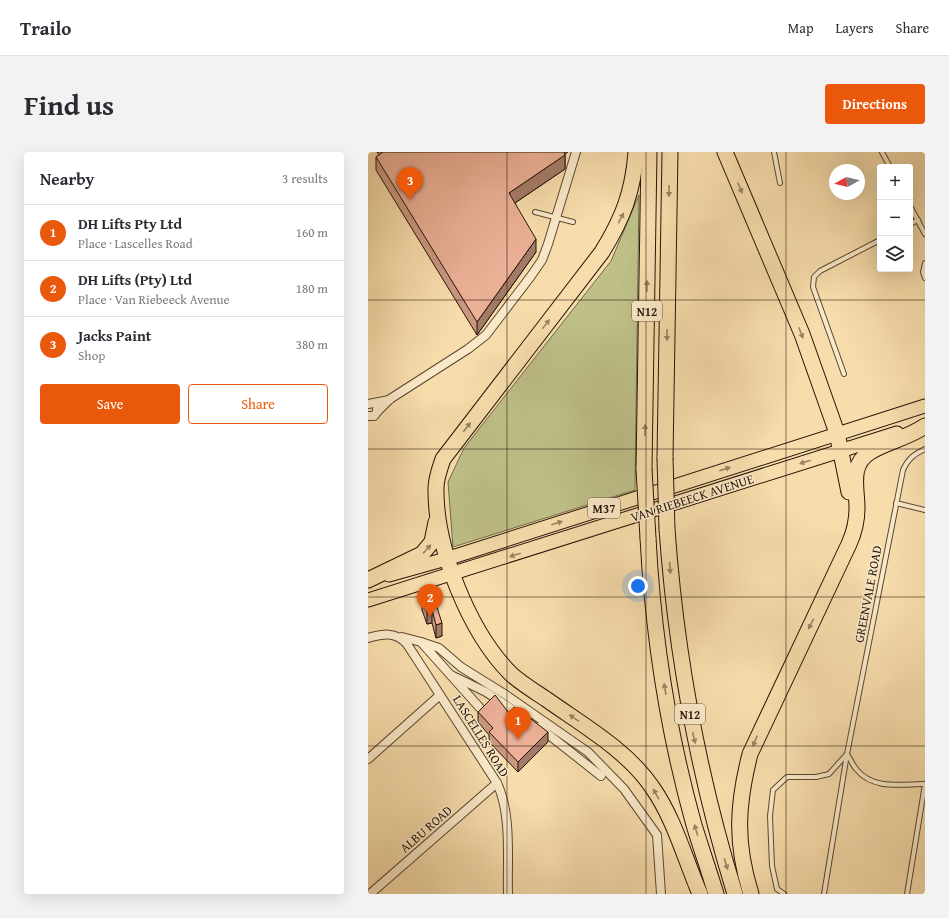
<!DOCTYPE html>
<html lang="en">
<head>
<meta charset="utf-8">
<style>
  :root { --surface:#fff; --page:#f2f2f3; --text:#2b2b33; --muted:#7c7c81; --line:#e1e1e2; --accent:#ea580c }
  body { margin:0; font-family:"Gentium Book Plus",serif; background:var(--page); color:var(--text) }
  .controls { position:absolute; right:12px; top:12px; display:grid; overflow:hidden; border-radius:4px; box-shadow:0 4px 16px #0002 }
  .controls button { width:36px; height:36px; display:grid; place-items:center; padding:0; border:0; border-bottom:1px solid var(--line); background:var(--surface); color:var(--text); font:20px sans-serif }
  .compass { position:absolute; left:461px; top:12px; width:36px; height:36px; border-radius:50%; background:var(--surface); box-shadow:0 4px 16px #0002; rotate:262deg }
  .you { position:absolute; left:270px; top:434px; width:14px; height:14px; margin:-10px; border:3px solid #fff; border-radius:50%; background:#1a73e8; box-shadow:0 0 0 6px #1a73e833 }
  .badge { display:grid; place-items:center; width:26px; height:26px; border-radius:50%; background:var(--accent); color:#fff; font-size:13px; font-weight:700 }
  .pin { position:absolute; translate:-50% -33px; filter:drop-shadow(0 1px 2px #0008) }
  .pin::after { content:''; position:absolute; top:21px; width:14px; height:12px; background:inherit; clip-path:polygon(0 0,100% 0,50% 100%) }
  .list { margin:0; padding:0; list-style:none }
  h2 { display:flex; justify-content:space-between; align-items:center; height:52px; margin:0; padding:0 16px; font-size:17px }
  h2 small { font-size:13px; font-weight:400; color:var(--muted) }
  .list li { display:grid; grid-template-columns:26px 1fr auto; gap:12px; align-items:center; box-sizing:border-box; height:56px; padding:0 16px; border-top:1px solid var(--line) }
  .list b { display:block; font-size:15px; white-space:nowrap }
  .list p { margin:0; font-size:13px; white-space:nowrap; color:var(--muted) }
  .list em { font-size:13px; font-style:normal; color:var(--muted) }
  .actions { display:flex; gap:8px; padding:12px 16px }
  .actions a { flex:1; padding:9px 0; border:1px solid var(--accent); border-radius:4px; text-align:center; font-size:14px; color:var(--accent) }
  .actions .main { background:var(--accent); color:#fff }
  .icon { flex:none; width:22px; height:22px; fill:none; stroke:currentColor; stroke-width:2; stroke-linecap:round; stroke-linejoin:round }
  .map { position:relative; flex:none; width:557px; height:742px; overflow:hidden; border-radius:4px }
  header { display:flex; align-items:center; gap:24px; box-sizing:border-box; height:56px; padding:0 20px; background:var(--surface); border-bottom:1px solid var(--line) }
  header strong { font-size:19px }
  nav { display:flex; gap:22px; margin-inline-start:auto; font-size:14px }
  .intro { display:flex; align-items:center; justify-content:space-between; box-sizing:border-box; height:96px; padding:0 24px }
  h1 { margin:0; font-size:28px }
  .button { padding:10px 18px; border-radius:4px; background:var(--accent); color:#fff; font-size:14px; font-weight:700 }
  main { display:flex; gap:24px; padding:0 24px }
  aside { flex:1; background:var(--surface); border-radius:4px; box-shadow:0 4px 16px #0002 }
  .map>svg:first-child { display:block }
  .green { fill:#bec088; stroke:#726a48 }
  .lines { fill:none; stroke-linecap:round; stroke-linejoin:round }
  .lane-casing { stroke:#5a4631; stroke-width:6 }
  .street-casing { stroke:#5a4631; stroke-width:10 }
  .primary-casing { stroke:#261408; stroke-width:15 }
  .highway-casing { stroke:#261408; stroke-width:17 }
  .lane { stroke:#fae9c9; stroke-width:4 }
  .street { stroke:#fae9c9; stroke-width:8 }
  .primary { stroke:#f7ddac; stroke-width:13 }
  .highway { stroke:#f7ddac; stroke-width:15 }
  .highway-bridge-casing { stroke:#261408; stroke-width:17; stroke-linecap:butt }
  .highway-bridge { stroke:#f7ddac; stroke-width:15 }
  .wall { fill:#ca9781; stroke:#261408 }
  .shaded-wall { fill:#a47b69; stroke:#261408 }
  .building { fill:#ebb096; stroke:#261408 }
  .oneway { fill:#998362 }
  .grid { fill:none; stroke:#261408; stroke-width:1; stroke-opacity:0.55 }
  .labels { text-anchor:middle; dominant-baseline:central; stroke-width:3; stroke-linejoin:round; paint-order:stroke }
  .shield { fill:#fae9c9; stroke:#665442; stroke-width:1 }
  .shield-label { font-size:12px; font-weight:bold; fill:#261408 }
  .street-label { font-size:13px; fill:#261408; stroke:#fae9c9 }
</style>
</head>
<body>
<header>
<strong>Trailo</strong>
<nav><a>Map</a><a>Layers</a><a>Share</a></nav>
</header>
<div class="intro"><h1>Find us</h1><a class="button">Directions</a></div>
<main>
<aside>
<h2>Nearby<small>3 results</small></h2>
<ul class="list">
<li><span class="badge">1</span><div><b>DH Lifts Pty Ltd</b><p>Place · Lascelles Road</p></div><em>160 m</em></li>
<li><span class="badge">2</span><div><b>DH Lifts (Pty) Ltd</b><p>Place · Van Riebeeck Avenue</p></div><em>180 m</em></li>
<li><span class="badge">3</span><div><b>Jacks Paint</b><p>Shop</p></div><em>380 m</em></li>
</ul>
<div class="actions"><a class="main">Save</a><a>Share</a></div>
</aside>
<div class="map">
<svg width="557" height="742" viewBox="0 0 557 742">
  <rect width="100%" height="100%" fill="#f7ddac"/>
  <filter id="stains"><feTurbulence type="fractalNoise" baseFrequency=".005" numOctaves="4"/><feColorMatrix values="0 0 0 0 .2 0 0 0 0 .09 0 0 0 0 .02 0 0 0 .5 -.17"/></filter>
  <radialGradient id="worn" r=".72"><stop offset=".6" stop-color="#630" stop-opacity="0"/><stop offset="1" stop-color="#630" stop-opacity=".3"/></radialGradient>
  <path class="green" d="M271,43L267,338L85,395L80,330L96,296L243,109Z"/>
  <g class="lines">
    <defs>
      <g id="lane">
        <path d="M406,0L412,31"/>
        <path d="M514,0L522,15"/>
        <path d="M542,54L557,82"/>
        <path d="M167,60L205,70"/>
        <path d="M542,72L550,68"/>
        <path d="M557,111L555,120L557,126"/>
        <path d="M476,222L445,135L446,125L452,119L512,88"/>
        <path d="M528,351L557,358"/>
        <path d="M479,602C483,608 485,614 489,618C505,638 535,632 557,632"/>
        <path d="M416,742L409,737L404,714L402,664L405,638L419,625H448L461,622L479,602"/>
        <path d="M456,742L479,602L535,318C540,307 546,302 557,297"/>
        <path d="M539,742L557,632"/>
      </g>
      <g id="street">
        <path d="M0,252L21,248"/>
        <path d="M9,260L22,247L100,197L118,183L163,124L174,108L180,92L208,0"/>
        <path d="M0,264H6L9,260V257"/>
        <path d="M34,485L53,490L112,556"/>
        <path d="M0,486C15,482 27,479 39,492L129,631C144,663 139,707 140,742"/>
        <path d="M53,490L71,496L93,515L138,543L220,600L256,637L289,683L293,742"/>
        <path d="M85,524L118,540L153,563"/>
        <path d="M171,575L233,624"/>
        <path d="M0,607L72,543"/>
        <path d="M2,742L129,631"/>
      </g>
      <g id="primary">
        <path d="M21,423L78,407L557,254"/>
        <path d="M0,448L529,281"/>
      </g>
      <g id="highway">
        <path d="M268,0C265,40 255,66 234,100L75,307C72,316 68,326 68,336C67,395 101,480 143,522C153,531 166,539 178,547C213,572 259,598 284,635C306,666 317,707 332,742"/>
        <path d="M357,0L434,182L469,281L481,340"/>
        <path d="M297,306L302,0"/>
        <path d="M276,317L281,0"/>
        <path d="M299,377C308,503 330,622 367,742"/>
        <path d="M280,386C285,481 300,580 326,673C333,696 341,719 348,742"/>
        <path d="M0,428L54,402L64,390L68,370"/>
        <path d="M383,742C367,691 369,653 382,602L481,392C486,381 489,368 489,356C489,336 481,313 502,300C518,290 540,286 557,274"/>
      </g>
    </defs>
    <use href="#lane" class="lane-casing"/>
    <use href="#street" class="street-casing"/>
    <use href="#primary" class="primary-casing"/>
    <use href="#highway" class="highway-casing"/>
    <use href="#lane" class="lane"/>
    <use href="#street" class="street"/>
    <use href="#primary" class="primary"/>
    <use href="#highway" class="highway"/>
    <defs>
      <g id="highway-bridge">
        <path d="M297,306L299,377"/>
        <path d="M276,317L280,386"/>
      </g>
    </defs>
    <use href="#highway-bridge" class="highway-bridge-casing"/>
    <use href="#highway-bridge" class="highway-bridge"/>
  </g>
  <g class="wall">
    <path d="M9,0H200L197,2V17L147,51L168,100L109,183L8,18V5L11,3Z"/>
    <path d="M64,440L74,484L68,486L64,471L59,472L54,458V445Z"/>
    <path d="M110,560L141,561L180,590L150,620L121,590V583L110,570Z"/>
  </g>
  <g class="shaded-wall">
    <path d="M197,3V17L141,55V41Z"/>
    <path d="M168,87V100L109,183V170Z"/>
    <path d="M64,458V471L59,472V459Z"/>
    <path d="M74,471V484L68,486V473Z"/>
    <path d="M180,580V590L150,620V610Z"/>
  </g>
  <g class="building">
    <path d="M15,0H196L197,3L141,41L168,87L109,170L8,5Z"/>
    <path d="M64,440L74,471L68,473L64,458L59,459L54,445Z"/>
    <path d="M127,543L141,561L146,555L158,565L159,564L180,580L150,610L121,580L125,576L110,560Z"/>
  </g>
  <defs><path id="oneway-solid" d="M-6-.8H1V-3.2L6.5 0L1 3.2V.8H-6Z"/></defs>
  <g class="oneway">
    <use href="#oneway-solid" transform="translate(372 36) rotate(67)"/>
    <use href="#oneway-solid" transform="translate(301 39) rotate(91)"/>
    <use href="#oneway-solid" transform="translate(253 66) rotate(-63)"/>
    <use href="#oneway-solid" transform="translate(279 134) rotate(-89)"/>
    <use href="#oneway-solid" transform="translate(178 172) rotate(-52)"/>
    <use href="#oneway-solid" transform="translate(433 181) rotate(69)"/>
    <use href="#oneway-solid" transform="translate(299 183) rotate(91)"/>
    <use href="#oneway-solid" transform="translate(99 275) rotate(-52)"/>
    <use href="#oneway-solid" transform="translate(277 278) rotate(-89)"/>
    <use href="#oneway-solid" transform="translate(437 310) rotate(162)"/>
    <use href="#oneway-solid" transform="translate(357 317) rotate(-18)"/>
    <use href="#oneway-solid" transform="translate(189 371) rotate(-18)"/>
    <use href="#oneway-solid" transform="translate(59 397) rotate(-48)"/>
    <use href="#oneway-solid" transform="translate(147 403) rotate(162)"/>
    <use href="#oneway-solid" transform="translate(302 416) rotate(86)"/>
    <use href="#oneway-solid" transform="translate(443 472) rotate(116)"/>
    <use href="#oneway-solid" transform="translate(297 537) rotate(-99)"/>
    <use href="#oneway-solid" transform="translate(206 566) rotate(-145)"/>
    <use href="#oneway-solid" transform="translate(326 586) rotate(77)"/>
    <use href="#oneway-solid" transform="translate(387 589) rotate(112)"/>
    <use href="#oneway-solid" transform="translate(288 642) rotate(-119)"/>
    <use href="#oneway-solid" transform="translate(328 678) rotate(-107)"/>
    <use href="#oneway-solid" transform="translate(358 712) rotate(73)"/>
  </g>
  <path class="grid" d="M139,0V742M278,0V742M418,0V742M0,148H557M0,297H557M0,445H557M0,594H557"/>
  <g class="labels">
    <g class="shield">
      <rect x="264" y="149" width="30" height="20" rx="3"/>
      <rect x="220" y="346" width="32" height="20" rx="3"/>
      <rect x="307" y="552" width="30" height="20" rx="3"/>
    </g>
    <g class="shield-label">
      <text x="279" y="159">N12</text>
      <text x="236" y="356">M37</text>
      <text x="322" y="562">N12</text>
    </g>
    <g class="street-label">
      <text transform="translate(324 346) rotate(-18)">VAN RIEBEECK AVENUE</text>
      <text transform="translate(500 442) rotate(-79)">GREENVALE ROAD</text>
      <text transform="translate(113 584) rotate(58)">LASCELLES ROAD</text>
      <text transform="translate(58 677) rotate(-41)">ALBU ROAD</text>
    </g>
  </g>
  <rect width="100%" height="100%" filter="url(#stains)"/>
  <rect width="100%" height="100%" fill="url(#worn)"/>
</svg>
<div class="controls">
<button>+</button>
<button>−</button>
<button><svg class="icon" aria-label="layers" viewBox="0 0 24 24"><path d="M12 4l9 5-9 5-9-5zM3 14l9 5 9-5"/></svg></button>
</div>
<svg class="compass" viewBox="-18 -18 36 36"><path d="M0-13l5 13h-10z" fill="#e53935"/><path d="M0 13l5-13h-10z" fill="#7c7c81"/></svg>
<div class="you"></div>
<div class="pin badge" style="left:150px;top:588px">1</div>
<div class="pin badge" style="left:62px;top:465px">2</div>
<div class="pin badge" style="left:42px;top:48px">3</div>
</div>
</main>
</body>
</html>
